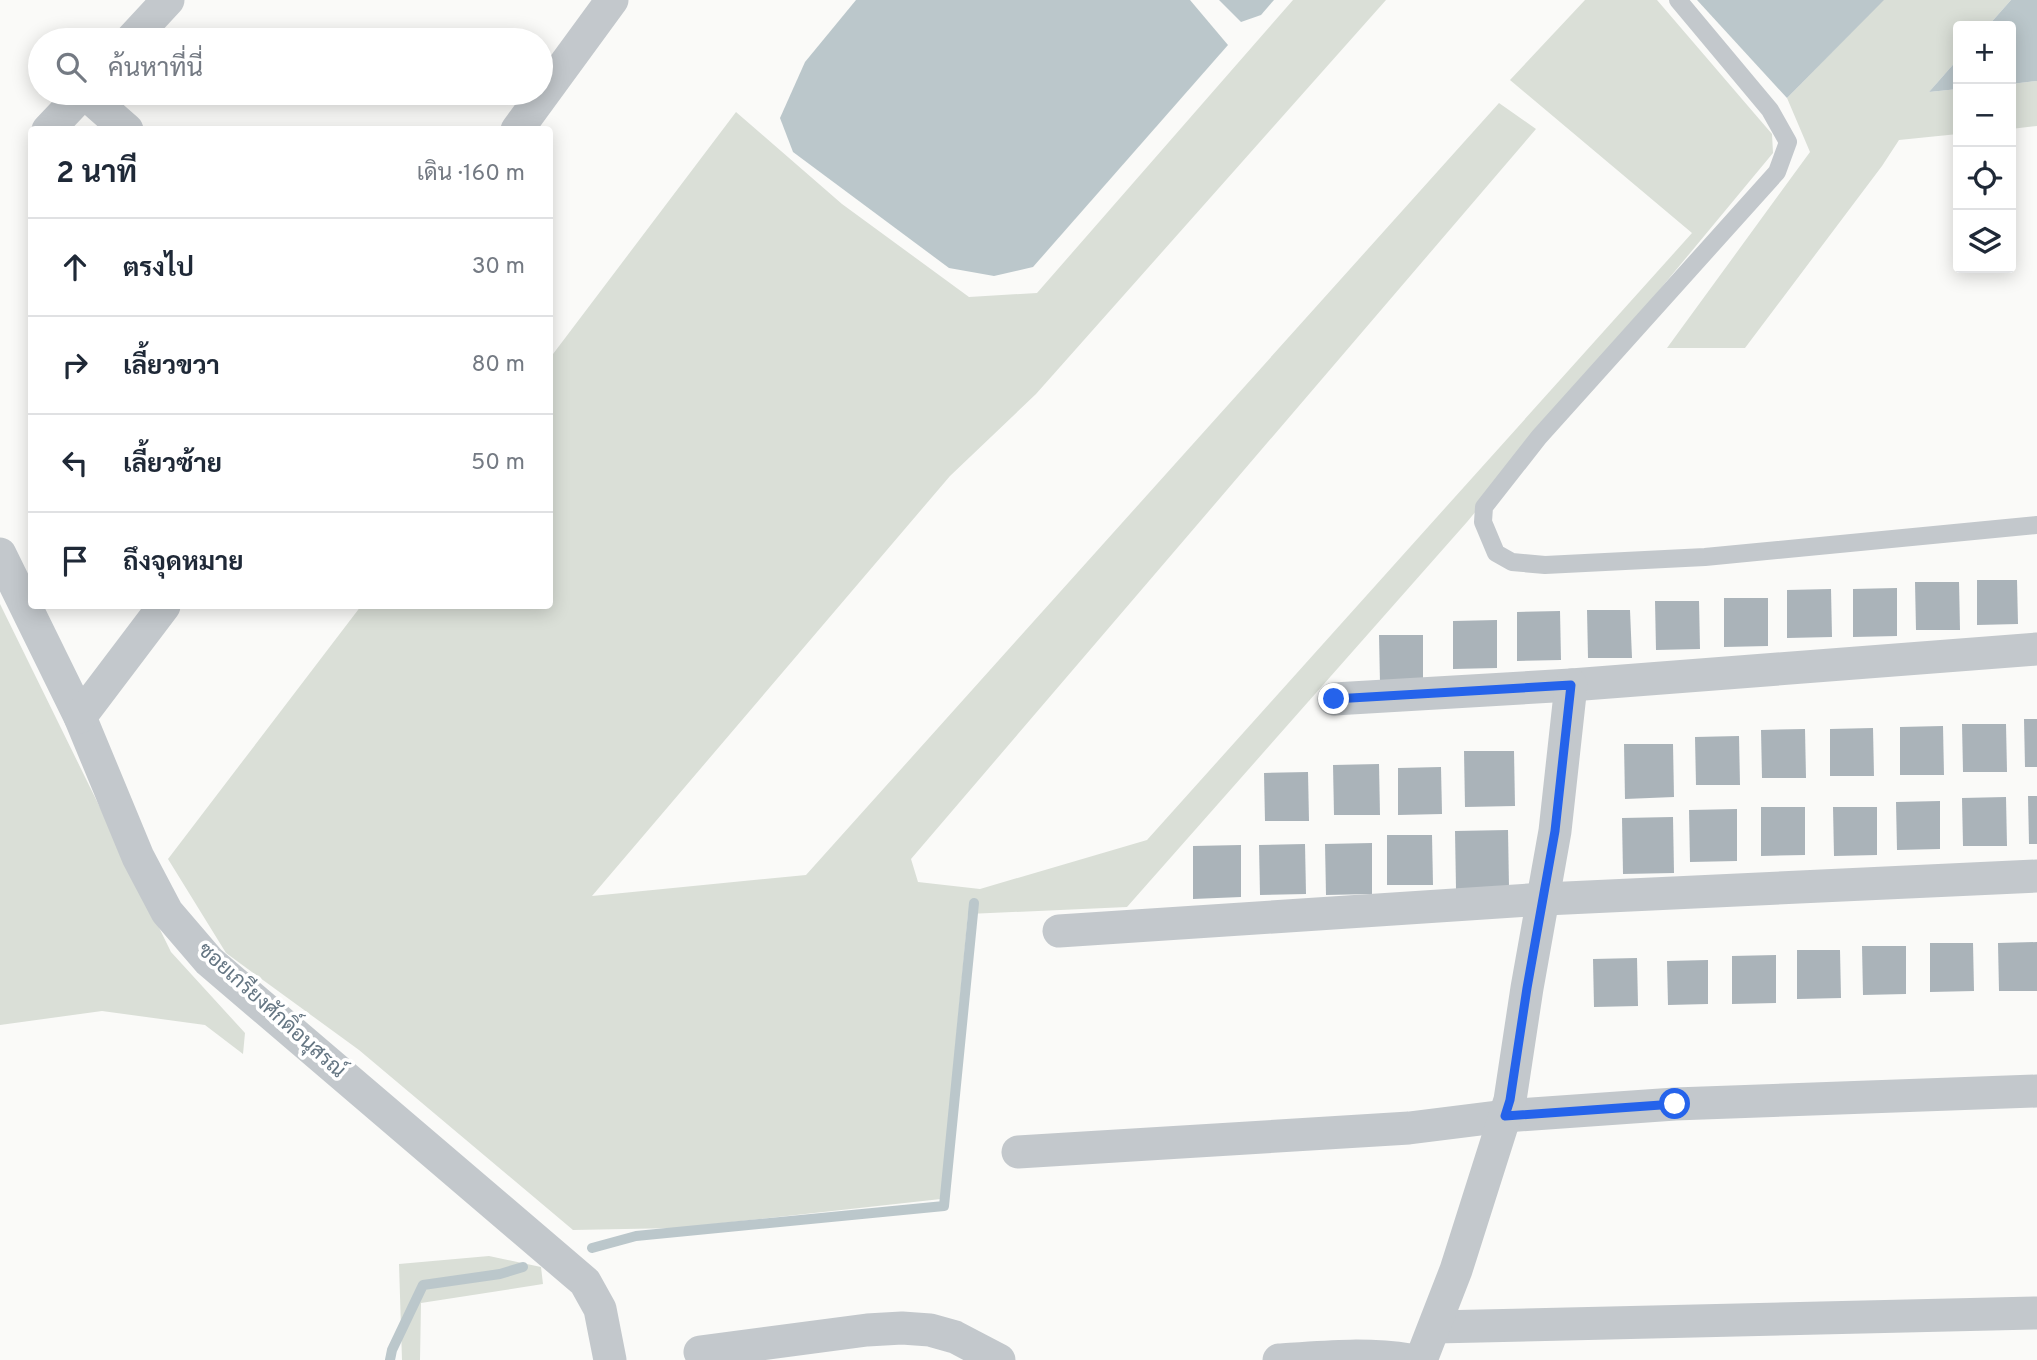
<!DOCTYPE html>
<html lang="th">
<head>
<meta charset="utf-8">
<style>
  :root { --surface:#fff; --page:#f2f2f3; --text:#1f2937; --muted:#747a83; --line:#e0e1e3 }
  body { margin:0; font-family:Overpass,Sarabun,sans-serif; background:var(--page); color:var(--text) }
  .controls { position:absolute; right:21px; top:21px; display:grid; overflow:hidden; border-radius:7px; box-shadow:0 4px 18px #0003 }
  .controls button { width:63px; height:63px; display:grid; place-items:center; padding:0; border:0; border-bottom:2px solid var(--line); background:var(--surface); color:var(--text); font:35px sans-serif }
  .stop { position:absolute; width:21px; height:21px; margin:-16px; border:5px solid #2563eb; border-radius:50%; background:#fff }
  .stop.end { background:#2563eb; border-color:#fff; box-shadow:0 2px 7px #0008 }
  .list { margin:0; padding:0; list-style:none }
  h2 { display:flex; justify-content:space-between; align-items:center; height:91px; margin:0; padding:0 28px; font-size:30px }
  h2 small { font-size:23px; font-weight:400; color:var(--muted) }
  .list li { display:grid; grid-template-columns:46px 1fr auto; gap:21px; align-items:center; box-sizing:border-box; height:98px; padding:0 28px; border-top:2px solid var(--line) }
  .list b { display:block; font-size:26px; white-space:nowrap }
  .list em { font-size:23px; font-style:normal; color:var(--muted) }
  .icon { flex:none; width:38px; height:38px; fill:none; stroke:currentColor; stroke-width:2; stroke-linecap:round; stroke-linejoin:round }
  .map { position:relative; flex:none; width:2037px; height:1360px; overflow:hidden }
  .search { position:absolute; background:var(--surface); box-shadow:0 4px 18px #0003; left:28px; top:28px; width:525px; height:77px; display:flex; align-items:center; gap:18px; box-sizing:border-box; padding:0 24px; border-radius:38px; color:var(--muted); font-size:26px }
  .panel { position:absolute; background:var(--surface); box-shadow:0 4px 18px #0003; left:28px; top:126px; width:525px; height:483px; border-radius:7px }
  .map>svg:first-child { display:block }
  .green { fill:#dadfd7 }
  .water { fill:#bbc7cb }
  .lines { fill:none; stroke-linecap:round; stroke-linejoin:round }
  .stream { stroke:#bbc7cb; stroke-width:10 }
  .building { fill:#aab3b9 }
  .service { stroke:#c3c8cc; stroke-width:18 }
  .minor { stroke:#c3c8cc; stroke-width:33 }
  .route { stroke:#2563eb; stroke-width:9 }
  .labels { text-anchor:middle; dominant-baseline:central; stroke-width:7; stroke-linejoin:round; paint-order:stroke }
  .street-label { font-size:21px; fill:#657683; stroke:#fff }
</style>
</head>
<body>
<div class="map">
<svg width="2037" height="1360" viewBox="0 0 2037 1360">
  <rect width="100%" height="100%" fill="#fafaf8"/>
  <g class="green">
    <path d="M1293,0H1386L1036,394L950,476L592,896L806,875L1499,103L1536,129L911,859L918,882L980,889L1147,840L1692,233L1510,80L1585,0H1657L1772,134L1773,153L1467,522L1127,907L968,914L941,1199L677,1228L573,1230L359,1050L226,953L168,859L361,606H550V358L736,112L842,204L969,297L1037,293Z"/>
    <path d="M1883,0H2011L1988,26H1958V59L1929,92L1958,89V134L1899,140L1882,166L1745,348H1667L1810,152L1787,98Z"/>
    <path d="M2037,81V126L2011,129V84Z"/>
    <path d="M0,604L171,952L245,1033L243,1054L205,1025L102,1011L0,1025Z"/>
    <path d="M489,1256L541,1267L543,1284L421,1303L420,1360H402L399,1264Z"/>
  </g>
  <g class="water">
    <path d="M856,0H1190L1228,45L1033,267L994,276L949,268L793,152L780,118L805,62Z"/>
    <path d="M1219,0H1274L1261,15L1241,22Z"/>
    <path d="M1697,0H1884L1787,98Z"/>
    <path d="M2011,0H2037V81L2011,84V26H1988Z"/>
    <path d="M1958,59V89L1929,92Z"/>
  </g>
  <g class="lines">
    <g class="stream">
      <path d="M592,1248L636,1236L944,1206L974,903"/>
      <path d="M390,1360L392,1350L423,1285L500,1274L523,1267"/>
    </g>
  </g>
  <g class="building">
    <path d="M1977,580H2017L2018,624L1977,625Z"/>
    <path d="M1915,582H1959L1960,630H1916Z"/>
    <path d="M1897,588V636L1853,637V589Z"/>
    <path d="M1831,589L1832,637L1787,638V590Z"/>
    <path d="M1724,598H1768V646L1724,647Z"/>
    <path d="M1655,601H1699L1700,649L1656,650Z"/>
    <path d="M1587,610H1630L1632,658H1588Z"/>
    <path d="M1560,611L1561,660L1517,661V612Z"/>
    <path d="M1497,620V668L1453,669V621Z"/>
    <path d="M1379,635H1423V683H1380Z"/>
    <path d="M2024,719H2037V767H2025Z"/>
    <path d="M1962,724H2006L2007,772H1963Z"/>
    <path d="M1943,726L1944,775H1900V727Z"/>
    <path d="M1873,728L1874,776H1830V729Z"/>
    <path d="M1805,729L1806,778H1762L1761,730Z"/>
    <path d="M1739,736L1740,785H1696L1695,737Z"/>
    <path d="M1624,744H1673L1674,797L1625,799Z"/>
    <path d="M1464,751H1514L1515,806L1465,807Z"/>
    <path d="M1379,764L1380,815H1334L1333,765Z"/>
    <path d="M1441,767L1442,814L1398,815V768Z"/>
    <path d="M1308,772L1309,821H1265L1264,773Z"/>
    <path d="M2028,796H2037V844H2029Z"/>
    <path d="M2006,797L2007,846H1963L1962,798Z"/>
    <path d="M1940,801V849L1897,850L1896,802Z"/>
    <path d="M1761,807H1805V855L1761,856Z"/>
    <path d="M1833,807H1877V855L1834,856Z"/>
    <path d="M1737,809V861L1690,862L1689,810Z"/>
    <path d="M1673,817L1674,873L1623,874L1622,818Z"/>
    <path d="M1508,830L1509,888L1456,889L1455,831Z"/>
    <path d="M1387,835H1432L1433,885H1387Z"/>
    <path d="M1372,843V894L1326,895L1325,844Z"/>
    <path d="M1305,844L1306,894L1260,895L1259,845Z"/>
    <path d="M1241,845V897L1193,899V846Z"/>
    <path d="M2037,942V991H1999L1998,943Z"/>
    <path d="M1930,943H1973L1974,991L1930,992Z"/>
    <path d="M1862,946H1906V994L1863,995Z"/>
    <path d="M1797,950H1840L1841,998L1797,999Z"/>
    <path d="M1776,955V1003L1732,1004V956Z"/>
    <path d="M1637,958L1638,1006L1594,1007L1593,959Z"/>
    <path d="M1708,960V1004L1668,1005L1667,961Z"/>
  </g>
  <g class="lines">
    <path class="service" d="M1678,0L1770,110L1788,142L1777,172L1539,437L1484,507L1483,522L1496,553L1512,562L1545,565L1705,557L2037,525"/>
    <g class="minor">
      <path d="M131,40L168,0"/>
      <path d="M85,93L127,130"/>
      <path d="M48,130L83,93"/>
      <path d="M517,130L612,0"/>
      <path d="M0,554L80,717L138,857L167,912L209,961L585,1282L600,1309L610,1360"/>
      <path d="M1334,699L1571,685L2037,649"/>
      <path d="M80,717L164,606"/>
      <path d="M1059,931L1545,899L2037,876"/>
      <path d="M1018,1152L1409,1128L1505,1116L1675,1104L2037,1091"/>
      <path d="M1435,1327L2037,1313"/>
      <path d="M700,1352L867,1330L902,1328L930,1330L955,1337L999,1360"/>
      <path d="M1279,1360C1323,1357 1366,1353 1410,1360"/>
      <path d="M1421,1360L1456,1270L1510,1100L1527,988L1555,831L1571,685"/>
    </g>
  </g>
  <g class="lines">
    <path class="route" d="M1334,699L1571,685L1555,831L1527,988L1510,1100L1505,1116L1675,1104"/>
  </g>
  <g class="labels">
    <g class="street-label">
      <text transform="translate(271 1011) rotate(42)">ซอยเกรียงศักดิ์อนุสรณ์</text>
    </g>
  </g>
</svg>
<div class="controls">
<button>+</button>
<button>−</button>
<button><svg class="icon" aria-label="locate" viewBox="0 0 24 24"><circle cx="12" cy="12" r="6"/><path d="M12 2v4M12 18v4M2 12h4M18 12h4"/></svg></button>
<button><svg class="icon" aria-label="layers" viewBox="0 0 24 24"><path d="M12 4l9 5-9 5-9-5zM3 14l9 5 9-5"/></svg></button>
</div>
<div class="stop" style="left:1675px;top:1104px"></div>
<div class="stop end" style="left:1334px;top:699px"></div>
<div class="search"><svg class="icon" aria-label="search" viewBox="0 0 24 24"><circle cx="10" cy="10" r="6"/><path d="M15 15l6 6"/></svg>ค้นหาที่นี่</div>
<section class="panel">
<h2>2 นาที<small>เดิน · 160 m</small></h2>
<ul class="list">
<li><svg class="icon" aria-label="ahead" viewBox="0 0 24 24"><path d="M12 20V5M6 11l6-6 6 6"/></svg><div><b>ตรงไป</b></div><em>30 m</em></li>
<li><svg class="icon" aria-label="right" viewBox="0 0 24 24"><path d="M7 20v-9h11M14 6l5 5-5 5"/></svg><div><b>เลี้ยวขวา</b></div><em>80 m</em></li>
<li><svg class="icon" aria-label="left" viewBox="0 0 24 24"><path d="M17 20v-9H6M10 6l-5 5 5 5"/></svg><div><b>เลี้ยวซ้าย</b></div><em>50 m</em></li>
<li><svg class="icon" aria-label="arrive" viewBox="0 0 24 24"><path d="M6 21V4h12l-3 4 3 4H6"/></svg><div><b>ถึงจุดหมาย</b></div></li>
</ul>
</section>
</div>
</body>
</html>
